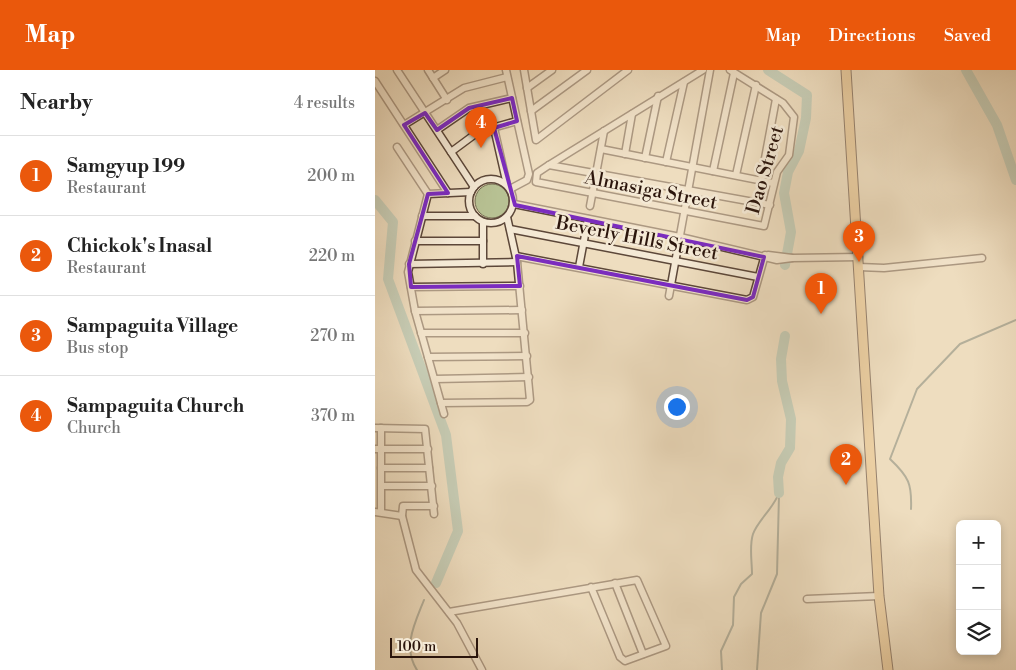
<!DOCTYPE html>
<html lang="en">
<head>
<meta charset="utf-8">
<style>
  :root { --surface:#fff; --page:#f2f2f2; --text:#222; --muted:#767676; --line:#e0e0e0; --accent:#ea580c }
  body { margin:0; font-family:"Libre Bodoni",serif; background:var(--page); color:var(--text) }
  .controls { position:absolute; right:15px; bottom:15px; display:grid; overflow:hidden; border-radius:8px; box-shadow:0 2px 8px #0003 }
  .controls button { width:45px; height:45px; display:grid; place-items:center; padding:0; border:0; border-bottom:1px solid var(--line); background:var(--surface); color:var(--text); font:25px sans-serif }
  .scale { position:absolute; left:15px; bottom:12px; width:88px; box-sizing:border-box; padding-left:5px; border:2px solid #2b150c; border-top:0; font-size:14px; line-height:18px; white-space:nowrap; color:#2b150c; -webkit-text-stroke:4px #f4e9d5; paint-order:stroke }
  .you { position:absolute; left:301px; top:336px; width:18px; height:18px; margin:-12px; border:4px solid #fff; border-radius:50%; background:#1a73e8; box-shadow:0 0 0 8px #1a73e833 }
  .badge { display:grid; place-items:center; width:32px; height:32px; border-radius:50%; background:var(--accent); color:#fff; font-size:16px; font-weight:700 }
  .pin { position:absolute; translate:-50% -41px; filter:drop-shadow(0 1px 2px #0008) }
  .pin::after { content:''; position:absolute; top:26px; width:18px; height:15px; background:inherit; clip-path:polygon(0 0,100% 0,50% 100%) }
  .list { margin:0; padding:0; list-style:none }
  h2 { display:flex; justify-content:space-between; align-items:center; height:65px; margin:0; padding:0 20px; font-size:21px }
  h2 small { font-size:16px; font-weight:400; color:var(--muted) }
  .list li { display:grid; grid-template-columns:32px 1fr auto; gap:15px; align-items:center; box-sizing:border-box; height:80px; padding:0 20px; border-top:1px solid var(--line) }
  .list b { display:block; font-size:19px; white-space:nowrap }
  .list p { margin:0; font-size:16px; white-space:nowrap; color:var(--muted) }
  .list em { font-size:16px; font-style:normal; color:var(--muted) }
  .icon { flex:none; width:28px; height:28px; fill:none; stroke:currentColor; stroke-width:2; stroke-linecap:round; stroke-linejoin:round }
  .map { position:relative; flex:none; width:641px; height:600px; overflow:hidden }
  header { display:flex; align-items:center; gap:30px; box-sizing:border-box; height:70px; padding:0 25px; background:var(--accent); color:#fff }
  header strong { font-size:24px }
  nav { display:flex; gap:28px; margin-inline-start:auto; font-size:18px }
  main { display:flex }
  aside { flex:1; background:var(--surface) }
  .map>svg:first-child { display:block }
  .green { fill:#b7c193; stroke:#716b50 }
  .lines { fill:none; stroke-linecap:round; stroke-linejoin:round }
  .stream { stroke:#6e796d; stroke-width:2 }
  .river { stroke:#9abcae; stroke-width:10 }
  .minor-casing { stroke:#5c4739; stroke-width:9 }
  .major-casing { stroke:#2b150c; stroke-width:11 }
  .minor { stroke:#f4e9d5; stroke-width:6 }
  .major { stroke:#e7be80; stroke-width:9 }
  .marked { fill:none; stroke:#7b2cbf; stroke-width:4; stroke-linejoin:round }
  .labels { text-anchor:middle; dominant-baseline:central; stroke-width:5; stroke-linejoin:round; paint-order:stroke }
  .street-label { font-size:19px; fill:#2b150c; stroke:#f4e9d5 }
</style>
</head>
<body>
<header>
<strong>Map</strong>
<nav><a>Map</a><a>Directions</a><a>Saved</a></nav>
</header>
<main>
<aside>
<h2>Nearby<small>4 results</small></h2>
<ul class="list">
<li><span class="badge">1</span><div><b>Samgyup 199</b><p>Restaurant</p></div><em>200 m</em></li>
<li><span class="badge">2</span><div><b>Chickok's Inasal</b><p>Restaurant</p></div><em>220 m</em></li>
<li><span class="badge">3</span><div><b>Sampaguita Village</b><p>Bus stop</p></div><em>270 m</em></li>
<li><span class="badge">4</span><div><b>Sampaguita Church</b><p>Church</p></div><em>370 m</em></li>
</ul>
</aside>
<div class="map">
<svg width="641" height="600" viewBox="0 0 641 600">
  <rect width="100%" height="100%" fill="#eeddbf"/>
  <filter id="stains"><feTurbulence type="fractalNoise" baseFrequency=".004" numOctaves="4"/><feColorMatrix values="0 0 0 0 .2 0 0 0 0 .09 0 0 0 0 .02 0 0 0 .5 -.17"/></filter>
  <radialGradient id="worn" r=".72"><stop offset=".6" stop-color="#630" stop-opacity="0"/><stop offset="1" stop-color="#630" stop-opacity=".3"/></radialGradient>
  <circle class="green" cx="117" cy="131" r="17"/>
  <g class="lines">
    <g class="stream">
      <path d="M536,439C537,414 534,407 515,389L542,319L585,274L641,250"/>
      <path d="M42,600C27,577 40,553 49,530"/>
      <path d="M347,600L346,581L358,555L359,527L366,514L377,504C377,491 374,476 378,464C383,450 398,439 404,423"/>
      <path d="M382,600L386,543L402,504L404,425"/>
    </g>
    <g class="river">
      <path d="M393,0L432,25L431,48L424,81L413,102L409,123L416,162L410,195"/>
      <path d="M591,0L622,55L641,110"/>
      <path d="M0,130L18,152L13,209L71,365L83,461L61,513"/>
      <path d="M404,423L403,407L406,393L415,378L416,349L407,311L406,289L410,266"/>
    </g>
    <defs>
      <g id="minor">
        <path d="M22,0L99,117"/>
        <path d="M53,0L72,30"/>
        <path d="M131,0L154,104L152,110L135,119"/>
        <path d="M149,0L161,70L253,0"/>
        <path d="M328,0L174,95L162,103L161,112L389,156L402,102L414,85L419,47L408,33L355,0"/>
        <path d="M58,8L70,0"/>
        <path d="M0,11L73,123"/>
        <path d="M152,18L177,0"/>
        <path d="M156,41L212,0"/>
        <path d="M29,55L89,18L132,7"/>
        <path d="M119,58L132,115"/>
        <path d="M62,60L94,38L137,28"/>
        <path d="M22,77L53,124"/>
        <path d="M226,79L398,113"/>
        <path d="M76,82L103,62L142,51"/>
        <path d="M250,84L257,44"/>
        <path d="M270,88L283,26"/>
        <path d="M291,92L309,12"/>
        <path d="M174,95L395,135"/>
        <path d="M338,101L359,3"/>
        <path d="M361,105L381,15"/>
        <circle cx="116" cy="131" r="22"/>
        <path d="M386,110L401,29"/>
        <path d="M139,134L305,167L402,190L417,188"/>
        <path d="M215,136L229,61"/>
        <path d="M47,146H100"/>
        <path d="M108,152V194"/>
        <path d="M135,159L383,207"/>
        <path d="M40,171H108"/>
        <path d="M393,185L417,188L484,187"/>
        <path d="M141,186L372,230L378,227L390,185"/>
        <path d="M34,194L142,192"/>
        <path d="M204,197L213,149"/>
        <path d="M484,197L509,198L607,188"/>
        <path d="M36,217L145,216"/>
        <path d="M294,226L335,0"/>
        <path d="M40,241L147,240"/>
        <path d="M46,263H150"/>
        <path d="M53,287L152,286"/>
        <path d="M60,309L154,307"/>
        <path d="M66,333L152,332L155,330L142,192L132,147"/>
        <path d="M69,344L40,241L33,202L53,124L96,122"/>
        <path d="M0,358L50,359L59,444"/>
        <path d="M6,358V442"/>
        <path d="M0,379H53"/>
        <path d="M6,398H54"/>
        <path d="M7,416H57"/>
        <path d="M59,436H28L27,446L41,500L82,553L107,600"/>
        <path d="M0,442L27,446"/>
        <path d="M240,513L268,584"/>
        <path d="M432,529L504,526"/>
        <path d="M74,542L262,510L291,576L250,591L245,587L216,517"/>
      </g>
      <path id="major" d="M471,0L504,526L513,600"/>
    </defs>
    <use href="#minor" class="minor-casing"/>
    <use href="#major" class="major-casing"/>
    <use href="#minor" class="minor"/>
    <use href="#major" class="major"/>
  </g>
  <path d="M0 0H641V600H0ZM137,28L142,51L119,58L140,135L389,187L378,227L372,230L142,186L145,216L36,217L34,194L53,124L73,123L29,55L50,43L62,60L94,38Z" fill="#eeddbf" fill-opacity=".55" fill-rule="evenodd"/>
  <path class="marked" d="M137,28L142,51L119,58L140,135L389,187L378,227L372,230L142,186L145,216L36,217L34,194L53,124L73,123L29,55L50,43L62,60L94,38Z"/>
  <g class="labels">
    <g class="street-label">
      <text transform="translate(390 100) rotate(-74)">Dao Street</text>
      <text transform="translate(276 120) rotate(11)">Almasiga Street</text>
      <text transform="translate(262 168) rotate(11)">Beverly Hills Street</text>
    </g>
  </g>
  <rect width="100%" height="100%" filter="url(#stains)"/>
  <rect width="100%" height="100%" fill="url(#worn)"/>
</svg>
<div class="controls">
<button>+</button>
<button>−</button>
<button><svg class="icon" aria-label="layers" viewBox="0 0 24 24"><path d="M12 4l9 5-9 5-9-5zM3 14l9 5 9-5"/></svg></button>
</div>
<div class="scale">100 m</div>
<div class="you"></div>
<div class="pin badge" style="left:446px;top:244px">1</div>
<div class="pin badge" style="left:471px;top:415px">2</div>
<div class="pin badge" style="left:484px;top:192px">3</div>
<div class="pin badge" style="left:106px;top:78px">4</div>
</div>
</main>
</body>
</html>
